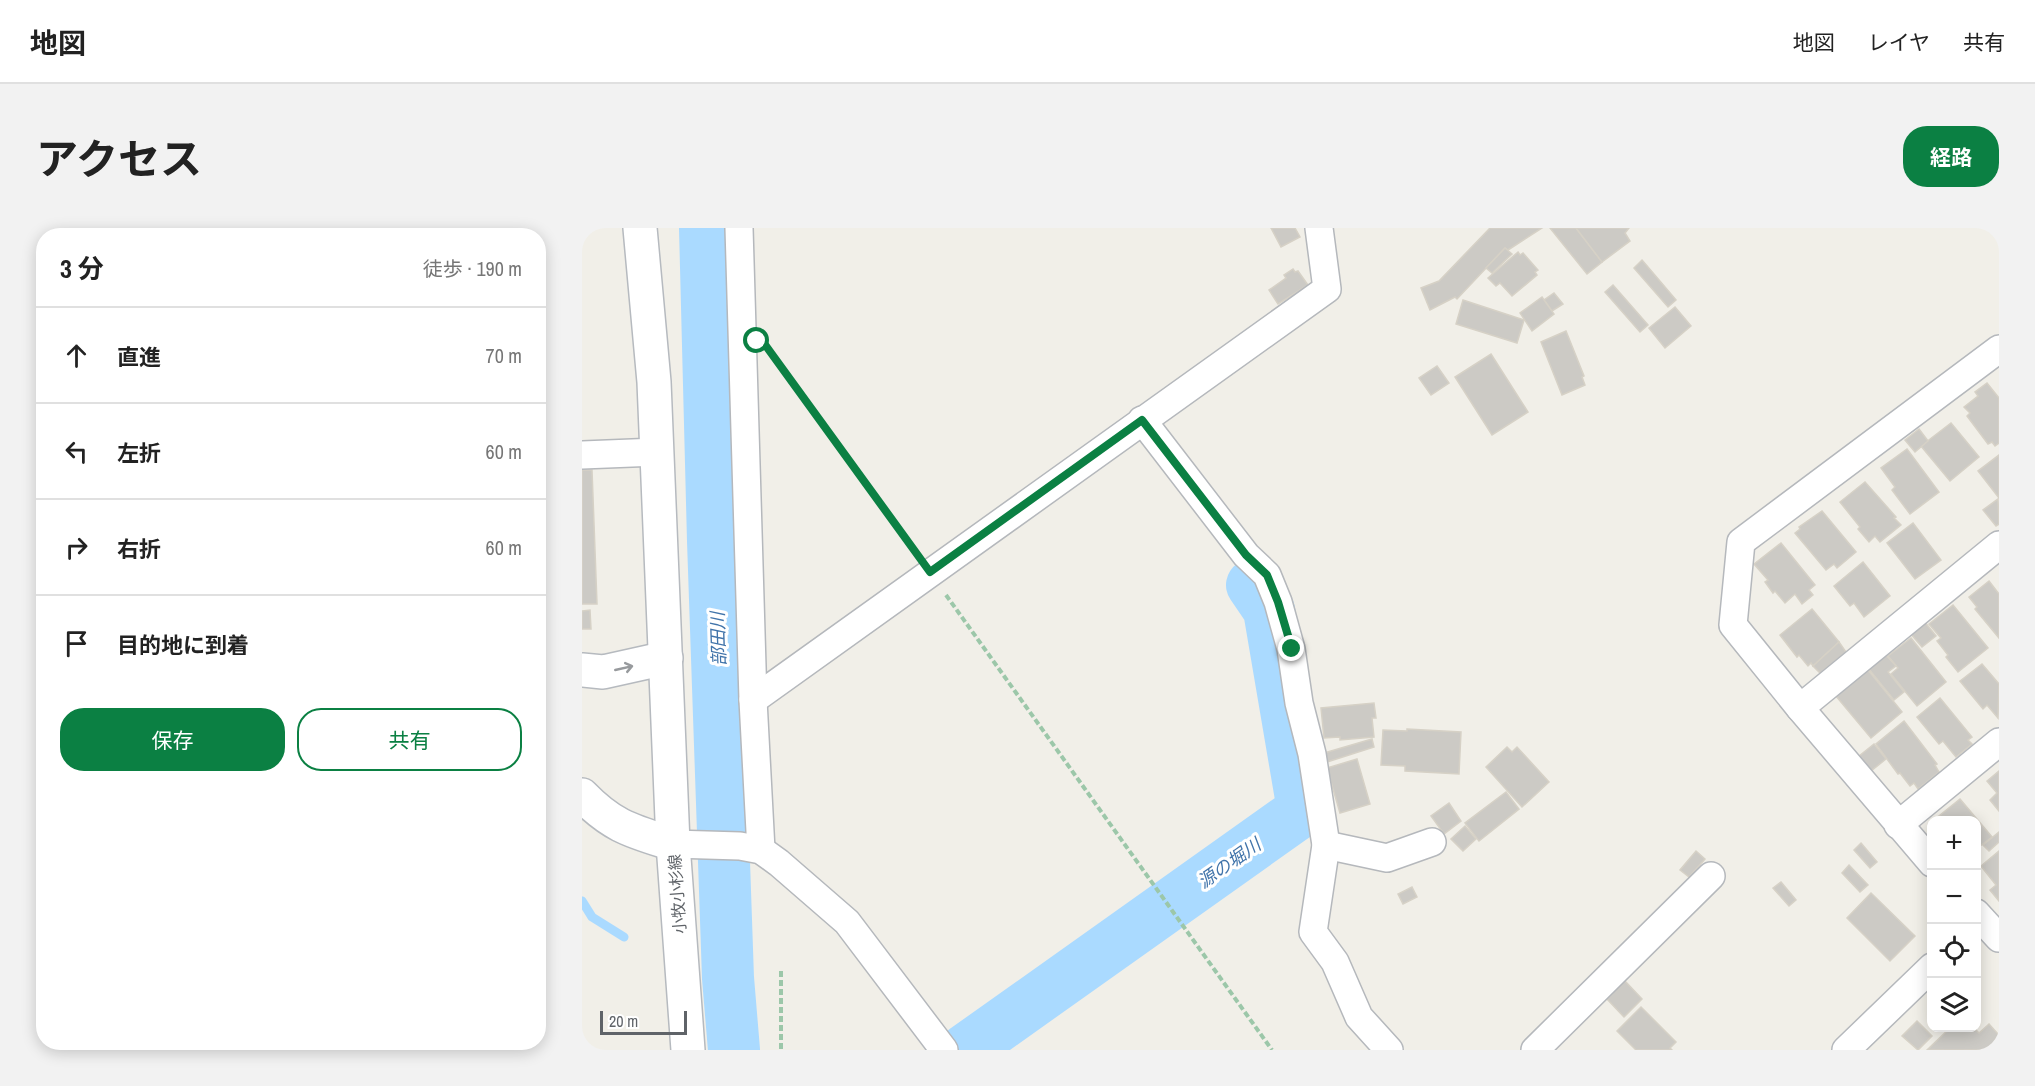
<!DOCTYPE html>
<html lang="ja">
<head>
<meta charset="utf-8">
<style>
  :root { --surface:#fff; --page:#f2f2f2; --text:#222; --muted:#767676; --line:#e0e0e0; --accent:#0b8043 }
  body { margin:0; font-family:"Archivo Narrow","Noto Sans JP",sans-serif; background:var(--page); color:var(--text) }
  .controls { position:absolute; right:18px; bottom:18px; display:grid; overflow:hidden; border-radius:12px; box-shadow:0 3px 15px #0003 }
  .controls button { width:54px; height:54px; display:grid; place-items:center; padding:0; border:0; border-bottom:2px solid var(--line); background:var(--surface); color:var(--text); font:30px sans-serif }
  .scale { position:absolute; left:18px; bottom:15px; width:87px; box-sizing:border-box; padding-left:6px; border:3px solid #5f6368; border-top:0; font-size:16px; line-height:21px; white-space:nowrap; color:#5f6368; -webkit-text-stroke:4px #fff; paint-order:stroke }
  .stop { position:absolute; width:18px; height:18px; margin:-14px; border:4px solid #0b8043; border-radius:50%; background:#fff }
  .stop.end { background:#0b8043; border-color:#fff; box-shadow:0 2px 6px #0008 }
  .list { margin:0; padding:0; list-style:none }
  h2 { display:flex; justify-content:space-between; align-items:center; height:78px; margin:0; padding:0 24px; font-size:26px }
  h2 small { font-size:20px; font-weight:400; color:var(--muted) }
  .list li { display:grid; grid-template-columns:39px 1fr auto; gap:18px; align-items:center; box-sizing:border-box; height:96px; padding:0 24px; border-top:2px solid var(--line) }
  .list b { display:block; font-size:22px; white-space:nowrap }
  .list em { font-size:20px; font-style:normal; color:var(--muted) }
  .actions { display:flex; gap:12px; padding:18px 24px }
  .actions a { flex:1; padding:14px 0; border:2px solid var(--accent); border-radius:24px; text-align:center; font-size:21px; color:var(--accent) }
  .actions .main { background:var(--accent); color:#fff }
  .icon { flex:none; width:33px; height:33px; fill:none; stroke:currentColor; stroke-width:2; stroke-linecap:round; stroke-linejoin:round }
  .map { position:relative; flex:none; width:1417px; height:822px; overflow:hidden; border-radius:24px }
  header { display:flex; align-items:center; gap:36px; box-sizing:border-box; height:84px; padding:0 30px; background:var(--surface); border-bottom:2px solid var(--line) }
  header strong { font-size:28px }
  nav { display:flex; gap:33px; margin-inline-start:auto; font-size:21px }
  .intro { display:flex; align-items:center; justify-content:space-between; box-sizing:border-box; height:144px; padding:0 36px }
  h1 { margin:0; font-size:42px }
  .button { padding:15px 27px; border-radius:24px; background:var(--accent); color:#fff; font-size:21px; font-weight:700 }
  main { display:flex; gap:36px; padding:0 36px }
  aside { flex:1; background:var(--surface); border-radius:24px; box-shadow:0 3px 15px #0003 }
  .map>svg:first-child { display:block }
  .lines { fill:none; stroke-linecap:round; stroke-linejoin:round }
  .stream { stroke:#aadaff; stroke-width:9 }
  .river { stroke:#aadaff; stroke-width:52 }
  .building { fill:#cccac5; stroke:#d6d1c6; stroke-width:1.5 }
  .street-casing { stroke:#b5b8bc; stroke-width:30 }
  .secondary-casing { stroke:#b6babf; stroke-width:36 }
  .path { stroke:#9cc7a9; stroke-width:4; stroke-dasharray:6 3; stroke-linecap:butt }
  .street { stroke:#fff; stroke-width:27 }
  .secondary { stroke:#fff; stroke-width:33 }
  .oneway { stroke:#979a9d }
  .route { stroke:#0b8043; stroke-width:8 }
  .labels { text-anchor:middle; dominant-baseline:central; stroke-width:6; stroke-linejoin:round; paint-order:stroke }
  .street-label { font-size:16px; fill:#5f6368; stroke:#fff }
  .water-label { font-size:18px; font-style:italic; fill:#4174aa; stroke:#fff }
</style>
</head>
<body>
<header>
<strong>地図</strong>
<nav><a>地図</a><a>レイヤ</a><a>共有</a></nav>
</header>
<div class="intro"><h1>アクセス</h1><a class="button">経路</a></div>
<main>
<aside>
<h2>3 分<small>徒歩 · 190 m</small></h2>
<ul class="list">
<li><svg class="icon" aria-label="ahead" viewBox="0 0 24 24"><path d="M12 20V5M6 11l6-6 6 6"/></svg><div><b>直進</b></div><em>70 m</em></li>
<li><svg class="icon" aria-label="left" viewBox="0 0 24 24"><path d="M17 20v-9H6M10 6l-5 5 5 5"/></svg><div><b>左折</b></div><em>60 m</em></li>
<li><svg class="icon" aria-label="right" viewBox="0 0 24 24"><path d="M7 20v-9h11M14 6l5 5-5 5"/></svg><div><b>右折</b></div><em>60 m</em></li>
<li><svg class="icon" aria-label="arrive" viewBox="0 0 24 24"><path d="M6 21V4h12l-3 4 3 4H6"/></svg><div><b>目的地に到着</b></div></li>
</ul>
<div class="actions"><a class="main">保存</a><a>共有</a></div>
</aside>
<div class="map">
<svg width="1417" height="822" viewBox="0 0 1417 822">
  <rect width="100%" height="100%" fill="#f1efe8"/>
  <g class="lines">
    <path class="stream" d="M0,673L10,689L42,709"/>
    <g class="river">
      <path d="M123,0L131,313L146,750L152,822"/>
      <path d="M383,822L721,582L687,382L670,357"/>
    </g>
  </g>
  <g class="building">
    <path d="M689,0H713L718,9L699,19Z"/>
    <path d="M908,0H960L926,22L923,20L875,71L873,69L848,82L839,60L857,53Z"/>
    <path d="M968,0H994L1020,34L1005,46Z"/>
    <path d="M994,0H1047L1043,5L1048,13L1020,34Z"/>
    <path d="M923,20L930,26L910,45L904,40Z"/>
    <path d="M936,24L938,27L941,25L956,42L953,44L955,47L930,68L918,55L914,58L906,50Z"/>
    <path d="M1060,32L1094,72L1086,79L1052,40Z"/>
    <path d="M711,41L713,44L716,43L726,57L696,76L687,62L704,50L702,47Z"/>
    <path d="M1031,57L1066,97L1058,104L1023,64Z"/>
    <path d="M972,65L981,76L970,83L962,72Z"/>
    <path d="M960,69L972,86L950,103L938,85Z"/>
    <path d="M881,72L942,92L935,115L874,96Z"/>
    <path d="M1093,79L1109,98L1083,120L1067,100Z"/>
    <path d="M984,103L1002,148L1000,149L1003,157L980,167L959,114Z"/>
    <path d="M909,126L946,184L910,207L873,149Z"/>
    <path d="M855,138L867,155L849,167L837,150Z"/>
    <path d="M1405,155L1417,170V215L1413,218L1410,214L1406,216L1385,188L1388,185L1382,179L1396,168L1393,164Z"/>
    <path d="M1369,195L1397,229L1368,253L1339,218Z"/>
    <path d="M1337,201L1346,213L1333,224L1323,212Z"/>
    <path d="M1325,221L1357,264L1328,286L1310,262L1313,259L1299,240Z"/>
    <path d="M1417,227V270L1396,243Z"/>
    <path d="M0,242H10L15,376H0Z"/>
    <path d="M1283,254L1314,289L1312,290L1319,297L1298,314L1293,308L1287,314L1276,301L1278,299L1258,274Z"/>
    <path d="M1416,271L1417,296L1414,298L1401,282Z"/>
    <path d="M1240,283L1274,324L1255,340L1252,336L1244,342L1213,305L1218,301L1217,299Z"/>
    <path d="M1331,295L1359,332L1333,351L1305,315Z"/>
    <path d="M1199,315L1233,357L1227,362L1231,367L1220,376L1213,366L1203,375L1193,363L1191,365L1183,354L1186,352L1172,336Z"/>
    <path d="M1281,334L1308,368L1282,389L1272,375L1268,378L1252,358Z"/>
    <path d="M1407,353L1417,366V410L1393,381L1395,379L1387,369Z"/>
    <path d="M1371,377L1406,420L1376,444L1364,429L1366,427L1355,413L1359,410L1347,396Z"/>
    <path d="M1230,381L1257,414L1231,438L1229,435L1226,438L1217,427L1215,429L1198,407Z"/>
    <path d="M8,382L9,401H0V383Z"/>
    <path d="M1342,393L1354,408L1340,419L1328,405Z"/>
    <path d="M1329,410L1364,454L1335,478L1309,446L1316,440L1306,428Z"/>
    <path d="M1257,414L1264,424L1238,445L1231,438Z"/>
    <path d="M1303,426L1314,438L1306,444L1322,464L1312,472L1286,440Z"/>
    <path d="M1400,436L1417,456L1416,490L1405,477L1401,481L1378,453Z"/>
    <path d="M1286,442L1320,484L1289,510L1254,468Z"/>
    <path d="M1358,470L1390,509L1386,512L1390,516L1374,529L1361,513L1357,516L1335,489Z"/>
    <path d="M792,475L794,490H790L792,509L758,512V509L742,510L739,480Z"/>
    <path d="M1322,493L1355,536L1353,537L1357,544L1336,561L1332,555L1328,558L1318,545L1316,546L1294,516Z"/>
    <path d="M825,501L879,504L877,546L823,543V538L799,537L801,502L825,503Z"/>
    <path d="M790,511L792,519L745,534L742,525Z"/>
    <path d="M1292,516L1304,531L1289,543L1277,528Z"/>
    <path d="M925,519L930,524L935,519L967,554L940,579L904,539Z"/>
    <path d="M775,531L788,576L758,585L745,540Z"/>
    <path d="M1417,543V583L1408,572L1415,565L1405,553Z"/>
    <path d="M924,564L937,581L897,613L883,595Z"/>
    <path d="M1378,571L1410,609L1394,621V592H1352Z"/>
    <path d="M867,575L879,593L862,606L849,588Z"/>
    <path d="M883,598L894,611L881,623L869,611Z"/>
    <path d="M1417,604V614L1407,623L1401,617Z"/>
    <path d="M1279,615L1295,634L1288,640L1272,622Z"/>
    <path d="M1114,623L1123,631L1107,649L1098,642Z"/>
    <path d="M1417,623V673L1408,662L1414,657L1399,638Z"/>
    <path d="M1267,637L1286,657L1278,664L1260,645Z"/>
    <path d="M1199,654L1214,672L1207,678L1191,660Z"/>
    <path d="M830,659L835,669L821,676L816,666Z"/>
    <path d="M1289,665L1333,708L1308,733L1265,690Z"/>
    <path d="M1043,753L1060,771L1042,789L1025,771Z"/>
    <path d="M1059,779L1094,814L1088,820L1090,822H1054L1035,803Z"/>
    <path d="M1335,793L1350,808L1336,822L1320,808Z"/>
    <path d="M1407,796L1417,807V822H1345L1368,800H1392L1397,805Z"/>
  </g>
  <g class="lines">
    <defs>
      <g id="street">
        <path d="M157,0L171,472L179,622"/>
        <path d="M560,192L664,327L685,347L696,374L709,421L717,475L730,526L744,617L731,704L753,734L777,789L807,822"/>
        <path d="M0,227L75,224"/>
        <path d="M171,472L745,61L737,0"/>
        <path d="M1218,480L1417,317"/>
        <path d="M1316,597L1417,514"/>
        <path d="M91,616L158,618L179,622L197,635L265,694L362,822"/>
        <path d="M744,617L805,630L850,614"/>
        <path d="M1350,635L1218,480L1151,397L1159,314L1417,121"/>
        <path d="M1394,685L1417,710"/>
        <path d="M953,822L1129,648"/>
        <path d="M1264,822L1350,739"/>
      </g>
      <g id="secondary">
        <path d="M58,0L72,154L91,616L106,822"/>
        <path d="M0,442L21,444L84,430"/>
        <path d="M0,567C31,599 50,603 91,616"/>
      </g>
    </defs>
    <use href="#street" class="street-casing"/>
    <use href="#secondary" class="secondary-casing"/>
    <g class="path">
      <path d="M190,126L333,324"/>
      <path d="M364,367L690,822"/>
      <path d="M199,743V822"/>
    </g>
    <use href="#street" class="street"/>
    <use href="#secondary" class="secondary"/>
  </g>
  <defs><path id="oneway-shaft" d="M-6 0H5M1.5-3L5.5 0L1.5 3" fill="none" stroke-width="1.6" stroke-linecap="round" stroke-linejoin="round" transform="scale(1.5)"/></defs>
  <use class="oneway" href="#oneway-shaft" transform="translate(42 440) rotate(-13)"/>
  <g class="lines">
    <path class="route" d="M175,113L184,118L348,344L560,192L664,327L685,347L696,374L710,421"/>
  </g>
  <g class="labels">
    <g class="street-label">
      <text transform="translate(95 666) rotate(-94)">小牧小杉線</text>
    </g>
    <g class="water-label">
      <text transform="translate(136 411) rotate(-92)">部田川</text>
      <text transform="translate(647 635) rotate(-35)">源の堀川</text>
    </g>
  </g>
</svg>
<div class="controls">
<button>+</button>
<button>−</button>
<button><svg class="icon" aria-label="locate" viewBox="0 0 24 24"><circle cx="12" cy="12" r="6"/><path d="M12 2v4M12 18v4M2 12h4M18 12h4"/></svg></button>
<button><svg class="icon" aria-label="layers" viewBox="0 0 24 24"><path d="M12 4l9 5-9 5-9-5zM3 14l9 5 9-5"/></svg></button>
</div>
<div class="scale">20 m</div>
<div class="stop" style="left:175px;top:113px"></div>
<div class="stop end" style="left:710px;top:421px"></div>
</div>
</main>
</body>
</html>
